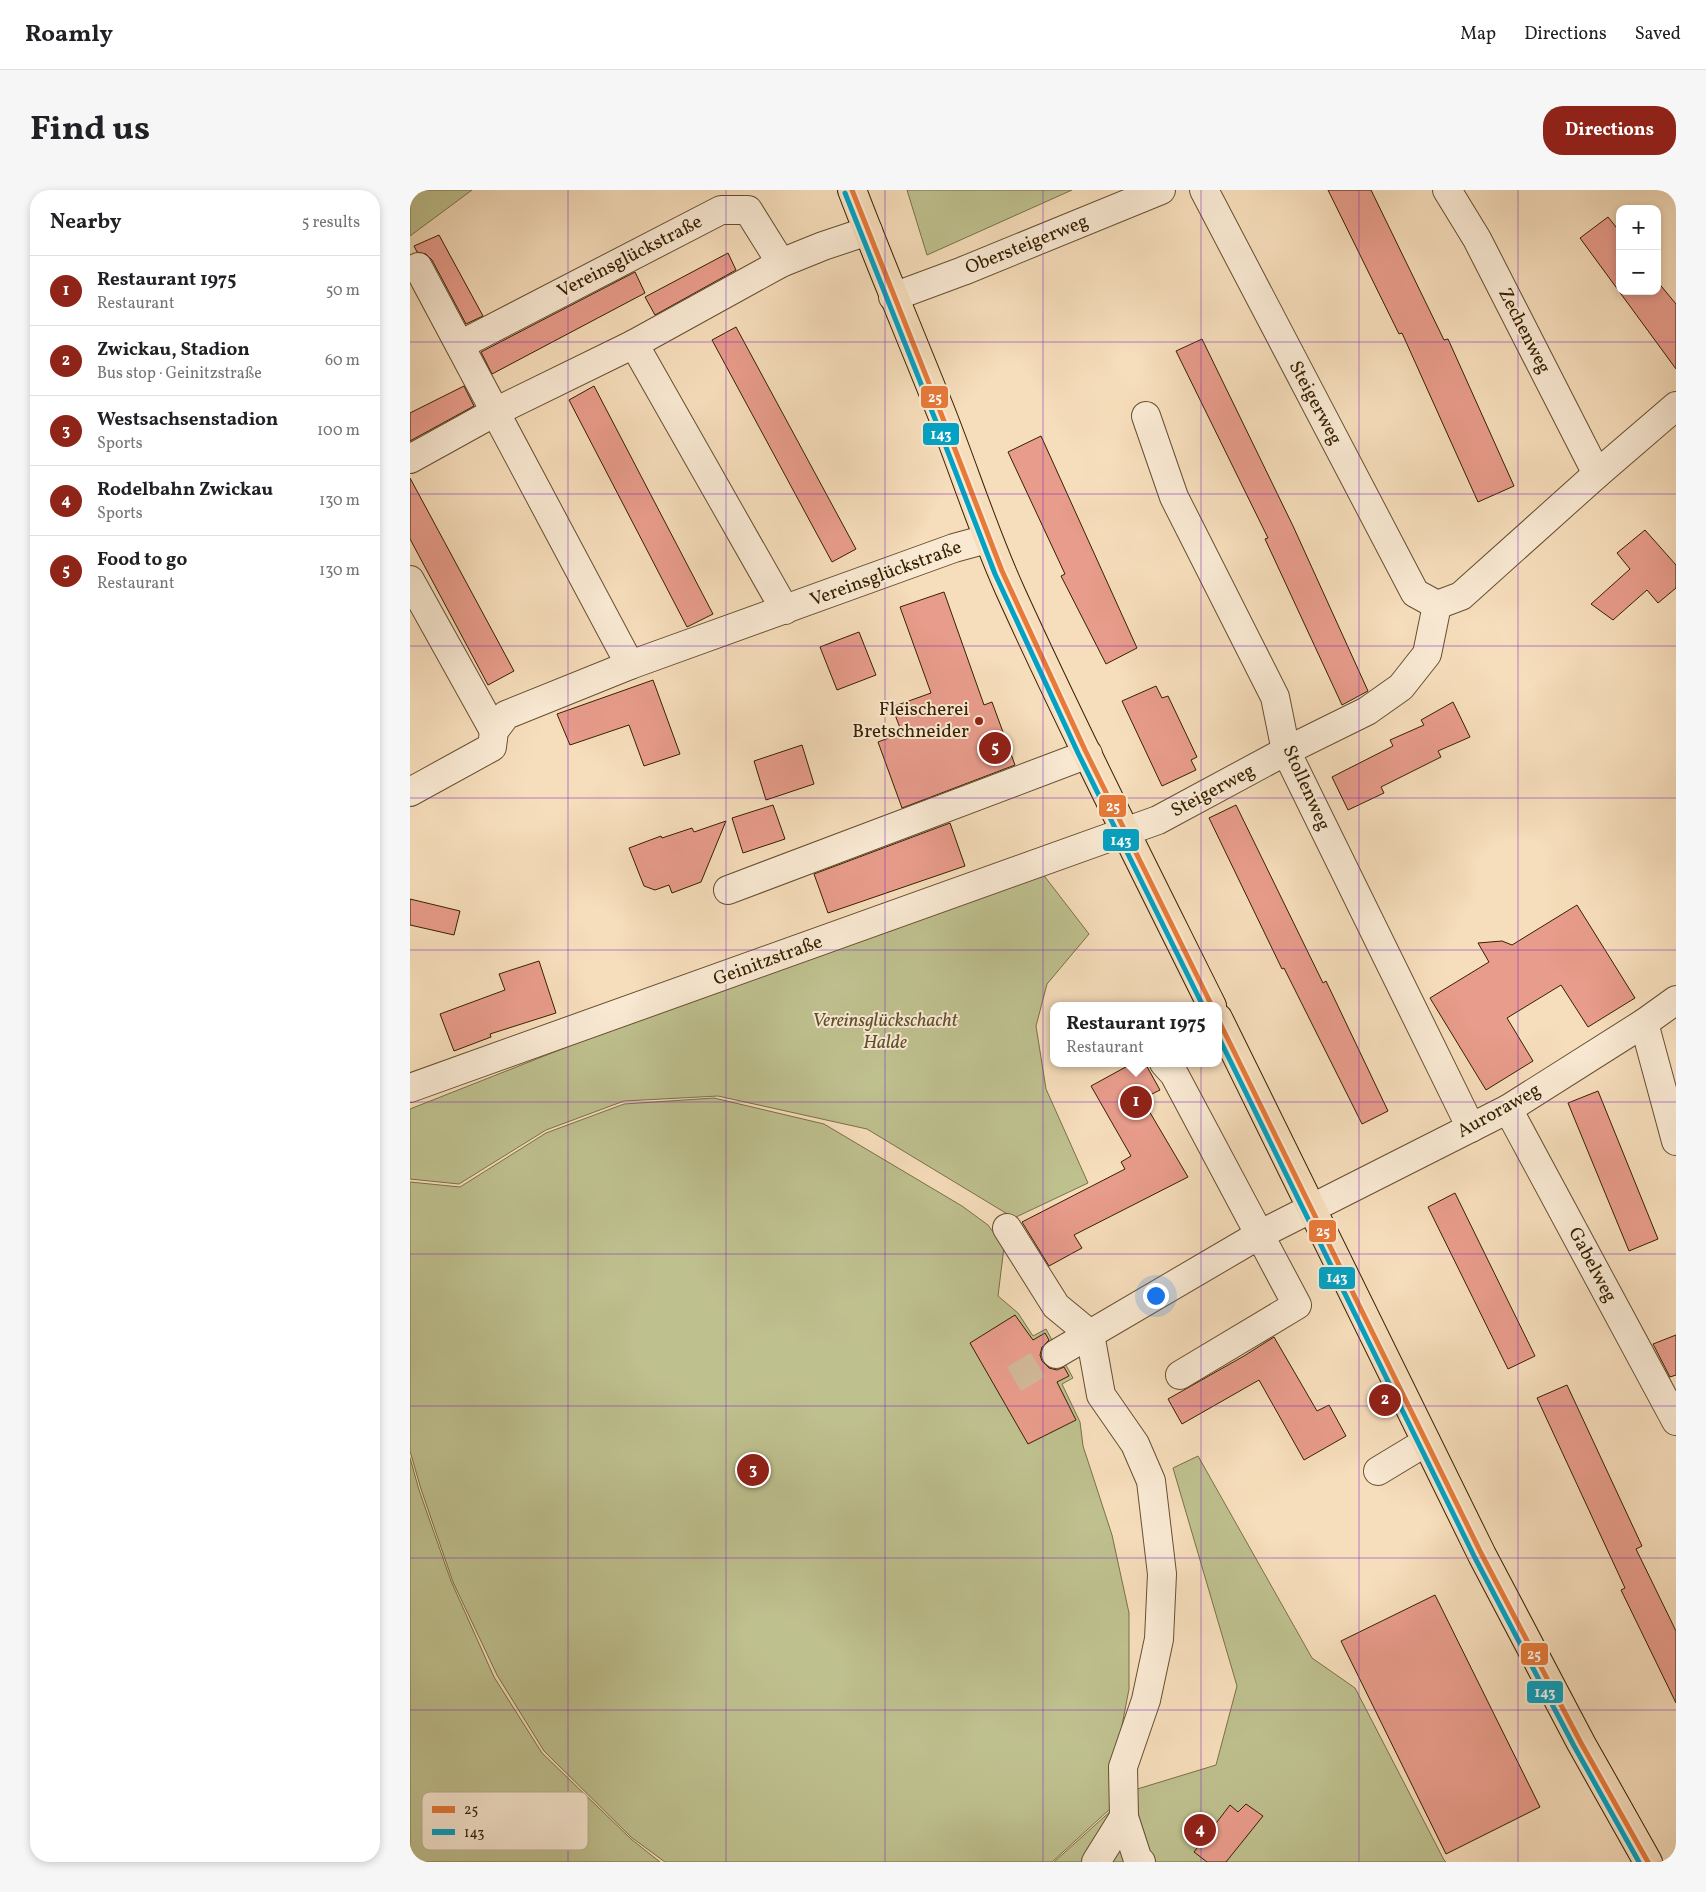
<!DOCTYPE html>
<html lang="en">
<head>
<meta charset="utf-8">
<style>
  :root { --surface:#fff; --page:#f6f6f6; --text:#202124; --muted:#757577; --line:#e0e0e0; --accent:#8f2418 }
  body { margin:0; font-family:Vollkorn,serif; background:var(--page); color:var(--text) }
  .controls { position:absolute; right:15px; top:15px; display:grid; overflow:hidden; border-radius:10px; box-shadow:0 2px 8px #0003 }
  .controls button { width:45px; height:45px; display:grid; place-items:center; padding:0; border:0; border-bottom:1px solid var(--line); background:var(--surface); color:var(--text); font:25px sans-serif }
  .you { position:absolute; left:745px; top:1105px; width:18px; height:18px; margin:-12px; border:4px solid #fff; border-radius:50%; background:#1a73e8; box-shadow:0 0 0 8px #1a73e833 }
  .badge { display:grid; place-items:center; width:32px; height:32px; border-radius:50%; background:var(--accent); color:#fff; font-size:16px; font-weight:700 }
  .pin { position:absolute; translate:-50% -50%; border:2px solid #fff; box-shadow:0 1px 5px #0006 }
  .popup { position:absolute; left:640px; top:812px; width:172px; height:65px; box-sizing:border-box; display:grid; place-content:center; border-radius:10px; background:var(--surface); filter:drop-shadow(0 1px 4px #0005); font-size:16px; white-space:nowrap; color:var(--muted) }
  .popup b { font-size:19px; color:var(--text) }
  .popup::after { content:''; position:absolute; left:50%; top:100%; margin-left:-10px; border:10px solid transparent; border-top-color:var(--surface) }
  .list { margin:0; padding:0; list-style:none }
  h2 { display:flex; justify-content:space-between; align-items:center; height:65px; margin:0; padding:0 20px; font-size:21px }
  h2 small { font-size:16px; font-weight:400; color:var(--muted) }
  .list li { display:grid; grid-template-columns:32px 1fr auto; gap:15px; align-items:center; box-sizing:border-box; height:70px; padding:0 20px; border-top:1px solid var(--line) }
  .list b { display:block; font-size:19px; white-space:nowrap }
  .list p { margin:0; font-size:16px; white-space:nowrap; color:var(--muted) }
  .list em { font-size:16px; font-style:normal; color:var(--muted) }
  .map { position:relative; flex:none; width:1266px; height:1672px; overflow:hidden; border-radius:20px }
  header { display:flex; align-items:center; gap:30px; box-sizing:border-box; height:70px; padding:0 25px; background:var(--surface); border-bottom:1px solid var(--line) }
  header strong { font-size:24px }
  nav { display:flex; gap:28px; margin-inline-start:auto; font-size:18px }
  .intro { display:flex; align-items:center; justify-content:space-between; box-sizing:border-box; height:120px; padding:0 30px }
  h1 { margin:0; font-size:35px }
  .button { padding:12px 22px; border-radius:20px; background:var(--accent); color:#fff; font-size:18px; font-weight:700 }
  main { display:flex; gap:30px; padding:0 30px }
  aside { flex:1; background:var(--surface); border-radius:20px; box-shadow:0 2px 8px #0003 }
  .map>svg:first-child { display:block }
  .green { fill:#bec08e; stroke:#7a7047 }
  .building { fill:#e89c8b; stroke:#362000 }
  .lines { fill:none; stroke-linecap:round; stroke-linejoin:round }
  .minor-tunnel { stroke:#d0b796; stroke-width:28; stroke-dasharray:28 14; stroke-linecap:butt }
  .minor-casing { stroke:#664f2f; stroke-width:30 }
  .major-casing { stroke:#362000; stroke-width:30 }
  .minor { stroke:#f9e9d3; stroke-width:28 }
  .major { stroke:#f6ddbb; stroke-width:28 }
  .bus-1-casing { stroke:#f9e9d3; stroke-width:9 }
  .bus-2-casing { stroke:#f9e9d3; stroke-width:9 }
  .bus-1 { stroke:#e77a39; stroke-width:5 }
  .bus-2 { stroke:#03a2c4; stroke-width:5 }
  .grid { fill:none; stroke:#7b2cbf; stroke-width:1; stroke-opacity:0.55 }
  .poi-dot { fill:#8f2418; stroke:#f9e9d3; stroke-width:2 }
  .labels { text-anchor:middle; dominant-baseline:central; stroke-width:4; stroke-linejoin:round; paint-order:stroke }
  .street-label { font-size:19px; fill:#362000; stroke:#f9e9d3 }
  .poi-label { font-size:19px; fill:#362000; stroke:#f9e9d3; text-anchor:end }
  .park-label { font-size:19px; font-style:italic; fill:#5f502b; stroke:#f9e9d3 }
  .key { fill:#f9e9d3; stroke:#bead94; stroke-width:1 }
  .key-label { font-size:14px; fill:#362000 }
  .line-badge { stroke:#f9e9d3; stroke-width:2 }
  .badge-label { font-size:14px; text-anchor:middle; font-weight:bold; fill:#fff }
</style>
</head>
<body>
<header>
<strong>Roamly</strong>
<nav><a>Map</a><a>Directions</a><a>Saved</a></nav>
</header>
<div class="intro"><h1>Find us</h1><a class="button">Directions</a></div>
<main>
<aside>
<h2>Nearby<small>5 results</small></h2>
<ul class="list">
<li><span class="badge">1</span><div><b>Restaurant 1975</b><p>Restaurant</p></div><em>50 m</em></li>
<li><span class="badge">2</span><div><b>Zwickau, Stadion</b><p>Bus stop · Geinitzstraße</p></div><em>60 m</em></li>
<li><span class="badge">3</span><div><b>Westsachsenstadion</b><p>Sports</p></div><em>100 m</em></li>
<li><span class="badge">4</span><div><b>Rodelbahn Zwickau</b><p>Sports</p></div><em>130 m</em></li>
<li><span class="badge">5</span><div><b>Food to go</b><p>Restaurant</p></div><em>130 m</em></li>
</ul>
</aside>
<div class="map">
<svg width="1266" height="1672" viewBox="0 0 1266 1672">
  <rect width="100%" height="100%" fill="#f6ddbb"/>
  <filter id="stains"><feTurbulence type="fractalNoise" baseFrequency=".004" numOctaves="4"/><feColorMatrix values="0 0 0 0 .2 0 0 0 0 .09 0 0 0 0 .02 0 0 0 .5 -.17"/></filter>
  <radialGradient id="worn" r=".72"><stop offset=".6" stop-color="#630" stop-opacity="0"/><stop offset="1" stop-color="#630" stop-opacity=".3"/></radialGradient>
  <g class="green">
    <path d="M0,0H62L0,46Z"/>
    <path d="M497,0H662L517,65Z"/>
    <path d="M632,683L679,744L637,794L626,836L636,899L678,993L604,1028L457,939L308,906L214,911L136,940L49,994L0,989V919L347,782Z"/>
    <path d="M304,908L414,934L552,1016L578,1035L594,1057L588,1106L608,1123L623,1146L636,1139L663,1188L652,1194L670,1232L673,1256L702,1345L719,1423V1499L708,1556L701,1618L642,1672H255L221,1647L134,1561L87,1485L43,1392L11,1299L0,1261V992L50,997L136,943L214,914Z"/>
    <path d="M788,1266L902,1468L945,1498L1034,1670L1036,1672H644L724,1600L806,1575L827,1496L763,1278Z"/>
    <path d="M0,1268L9,1300L41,1391L84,1487L132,1563L221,1649L250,1672H0Z"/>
  </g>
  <g class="building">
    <path d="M918,0H961L1034,150L1038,149L1104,296L1068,312L992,143L989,144Z"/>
    <path d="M1198,27L1210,42V101H1247V91L1266,114V179L1170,48Z"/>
    <path d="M29,45L73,126L56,134L22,70L16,64L7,62L4,56Z"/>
    <path d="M318,63L326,80L245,125L235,107Z"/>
    <path d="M225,82L235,103L82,184L71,162Z"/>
    <path d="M326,137L446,359L422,372L302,150Z"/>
    <path d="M792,149L883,336L958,501L932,515L855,349L858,348L766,161Z"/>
    <path d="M54,196L64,216L0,251V223Z"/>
    <path d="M184,196L303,424L277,437L159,210Z"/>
    <path d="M631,246L727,458L696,474L651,386L655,384L598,262Z"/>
    <path d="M0,288L104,481L78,495L0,349Z"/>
    <path d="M1235,340L1266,375V398L1248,413L1237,400L1203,430L1181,414L1220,379L1207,363Z"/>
    <path d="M534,402L574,515L582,512L605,575L492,618L468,552L492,543L482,517L521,503L490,417Z"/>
    <path d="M449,442L466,485L427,500L410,457Z"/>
    <path d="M243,490L270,564L234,576L219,535L160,555L147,524Z"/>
    <path d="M746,496L752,508L758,506L787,567L781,570L786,580L752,596L712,511Z"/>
    <path d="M1043,512L1060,547L1028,561L1031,567L971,597L974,603L938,620L922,587L983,556L980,550L1014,535L1011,530Z"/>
    <path d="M392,555L404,594L356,610L344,571Z"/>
    <path d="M363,615L375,649L333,663L322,628Z"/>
    <path d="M826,615L913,793L916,791L978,921L952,934L874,778L872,779L799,628Z"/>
    <path d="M316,631L291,692L262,703L259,695L245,700L234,696L219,658L251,646L252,648L282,638L284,642Z"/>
    <path d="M540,633L555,676L418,723L404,684Z"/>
    <path d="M0,709L50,721L44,745L0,735Z"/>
    <path d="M1167,715L1225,808L1178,837L1151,795L1097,828L1123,871L1076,900L1020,808L1079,772L1068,753L1092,751L1102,755Z"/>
    <path d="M129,771L146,823L80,844L81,847L44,861L30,824L95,800L89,784Z"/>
    <path d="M723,873H735L750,900L732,909L778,987L664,1045L672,1058L639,1076L612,1032L715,979L711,972L721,966L681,896Z"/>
    <path d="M1188,901L1248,1049L1219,1061L1158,913Z"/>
    <path d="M1045,1003L1125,1166L1098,1179L1018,1017Z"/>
    <path d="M605,1125L623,1150L635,1143L639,1150L632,1157L630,1165L632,1171L639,1178L647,1180L654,1177L659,1186L647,1192L666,1230L618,1254L560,1153Z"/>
    <path d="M1266,1145V1185L1260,1187L1243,1154Z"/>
    <path d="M864,1147L907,1221L919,1215L936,1246L894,1270L849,1190L772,1234L758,1209L834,1166Z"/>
    <path d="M1157,1195L1232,1356L1226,1359L1266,1441V1513L1211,1400L1215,1398L1127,1208Z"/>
    <path d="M1025,1405L1130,1617L1036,1664L931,1451Z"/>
    <path d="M836,1614L853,1626L816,1672H797L784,1662L820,1615L828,1622Z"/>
  </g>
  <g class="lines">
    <path class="minor-tunnel" d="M604,1189L646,1164"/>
    <defs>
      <g id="minor">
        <path d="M794,0L1005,403L1027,415L1051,406L1187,284L1266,216"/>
        <path d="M1037,0L1067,49L1187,284"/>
        <path d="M8,77L220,475"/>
        <path d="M483,107L553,81L751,0"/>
        <path d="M224,154L371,73L413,56L458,41"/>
        <path d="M50,155L311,20H338L371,73"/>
        <path d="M736,226L764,307L865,507L876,561L1061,938"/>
        <path d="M0,269L85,222L224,154L375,420"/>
        <path d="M0,390L84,541"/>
        <path d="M0,602L82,557L84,541L96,525L220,475L544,358L577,349"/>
        <path d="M318,700L678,564"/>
        <path d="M1234,833L1266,951"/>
        <path d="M754,873L764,884L887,1115L770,1185"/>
        <path d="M0,898L748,630L876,561L957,521L991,497L1017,464L1027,415"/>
        <path d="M1098,919L1266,1231"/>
        <path d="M597,1038L646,1116L680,1144L691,1205L725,1254L741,1291L752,1384L749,1449L736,1510L713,1577L714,1627L728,1670L731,1672"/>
        <path d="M646,1164L849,1045L1098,919L1234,833L1266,810"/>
        <path d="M968,1281L1016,1252"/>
        <path d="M686,1672L714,1627"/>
      </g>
      <g id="major">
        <path d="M442,0C469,71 499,142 527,212C553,276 573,342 602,405C665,543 734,679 802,816"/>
        <path d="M808,828L1072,1365L1171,1553L1238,1672"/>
      </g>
    </defs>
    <use href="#minor" class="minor-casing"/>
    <use href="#major" class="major-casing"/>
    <use href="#minor" class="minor"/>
    <use href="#major" class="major"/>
    <defs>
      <g id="bus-1">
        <path d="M442,0L536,236L592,381L675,560L802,816"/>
        <path d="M808,829L1072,1365L1171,1553L1238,1672"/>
      </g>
      <g id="bus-2">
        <path d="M435,3L529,239L585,384L668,563L793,816"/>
        <path d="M808,846L1065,1368L1164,1556L1229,1672"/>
      </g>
    </defs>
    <use href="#bus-1" class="bus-1-casing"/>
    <use href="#bus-2" class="bus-2-casing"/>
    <use href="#bus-1" class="bus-1"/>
    <use href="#bus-2" class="bus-2"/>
  </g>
  <path class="grid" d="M158,0V1672M316,0V1672M475,0V1672M633,0V1672M791,0V1672M949,0V1672M1108,0V1672M0,152H1266M0,304H1266M0,456H1266M0,608H1266M0,760H1266M0,912H1266M0,1064H1266M0,1216H1266M0,1368H1266M0,1520H1266"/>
  <circle class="poi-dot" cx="569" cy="531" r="5"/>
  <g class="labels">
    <g class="street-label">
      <text transform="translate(617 55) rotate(-22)">Obersteigerweg</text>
      <text transform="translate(220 67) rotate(-27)">Vereinsglückstraße</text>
      <text transform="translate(1114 141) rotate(63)">Zechenweg</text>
      <text transform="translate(905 213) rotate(62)">Steigerweg</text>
      <text transform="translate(476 384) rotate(-20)">Vereinsglückstraße</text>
      <text transform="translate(896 598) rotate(66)">Stollenweg</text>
      <text transform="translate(803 601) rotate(-28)">Steigerweg</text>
      <text transform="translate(358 771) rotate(-20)">Geinitzstraße</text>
      <text transform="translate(1089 921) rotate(-29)">Auroraweg</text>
      <text transform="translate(1182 1075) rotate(62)">Gabelweg</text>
    </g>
    <g class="poi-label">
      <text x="559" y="520">Fleischerei<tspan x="559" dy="22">Bretschneider</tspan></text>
    </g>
    <g class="park-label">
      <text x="475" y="831">Vereinsglückschacht<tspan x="475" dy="22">Halde</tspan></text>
    </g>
  </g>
  <rect x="12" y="1602" width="166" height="58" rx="8" class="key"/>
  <rect x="22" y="1616" width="23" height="7" fill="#e77a39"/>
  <rect x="22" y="1639" width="23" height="6" fill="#03a2c4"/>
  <g class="key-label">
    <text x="54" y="1624">25</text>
    <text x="54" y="1647">143</text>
  </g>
  <g class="line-badge">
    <rect x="510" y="195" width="29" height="24" rx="5" fill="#e77a39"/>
    <rect x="512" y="232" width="38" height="24" rx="5" fill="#03a2c4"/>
    <rect x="688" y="604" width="29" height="24" rx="5" fill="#e77a39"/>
    <rect x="692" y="638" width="38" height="24" rx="5" fill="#03a2c4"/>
    <rect x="898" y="1029" width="29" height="24" rx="5" fill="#e77a39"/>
    <rect x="908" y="1076" width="38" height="24" rx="5" fill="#03a2c4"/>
    <rect x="1110" y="1452" width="29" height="24" rx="5" fill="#e77a39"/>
    <rect x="1116" y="1490" width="38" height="24" rx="5" fill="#03a2c4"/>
  </g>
  <g class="badge-label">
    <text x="525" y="212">25</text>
    <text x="531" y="249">143</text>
    <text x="703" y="621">25</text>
    <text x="711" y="655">143</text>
    <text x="913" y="1046">25</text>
    <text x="927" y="1092">143</text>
    <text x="1124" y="1469">25</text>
    <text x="1135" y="1507">143</text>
  </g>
  <rect width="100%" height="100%" filter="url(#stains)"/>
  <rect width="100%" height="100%" fill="url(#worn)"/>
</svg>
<div class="controls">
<button>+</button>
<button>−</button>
</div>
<div class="you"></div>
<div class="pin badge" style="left:726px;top:912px">1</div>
<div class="popup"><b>Restaurant 1975</b>Restaurant</div>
<div class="pin badge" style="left:975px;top:1210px">2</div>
<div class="pin badge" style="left:343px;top:1280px">3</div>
<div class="pin badge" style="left:790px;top:1640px">4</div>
<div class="pin badge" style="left:585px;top:558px">5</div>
</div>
</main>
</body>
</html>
